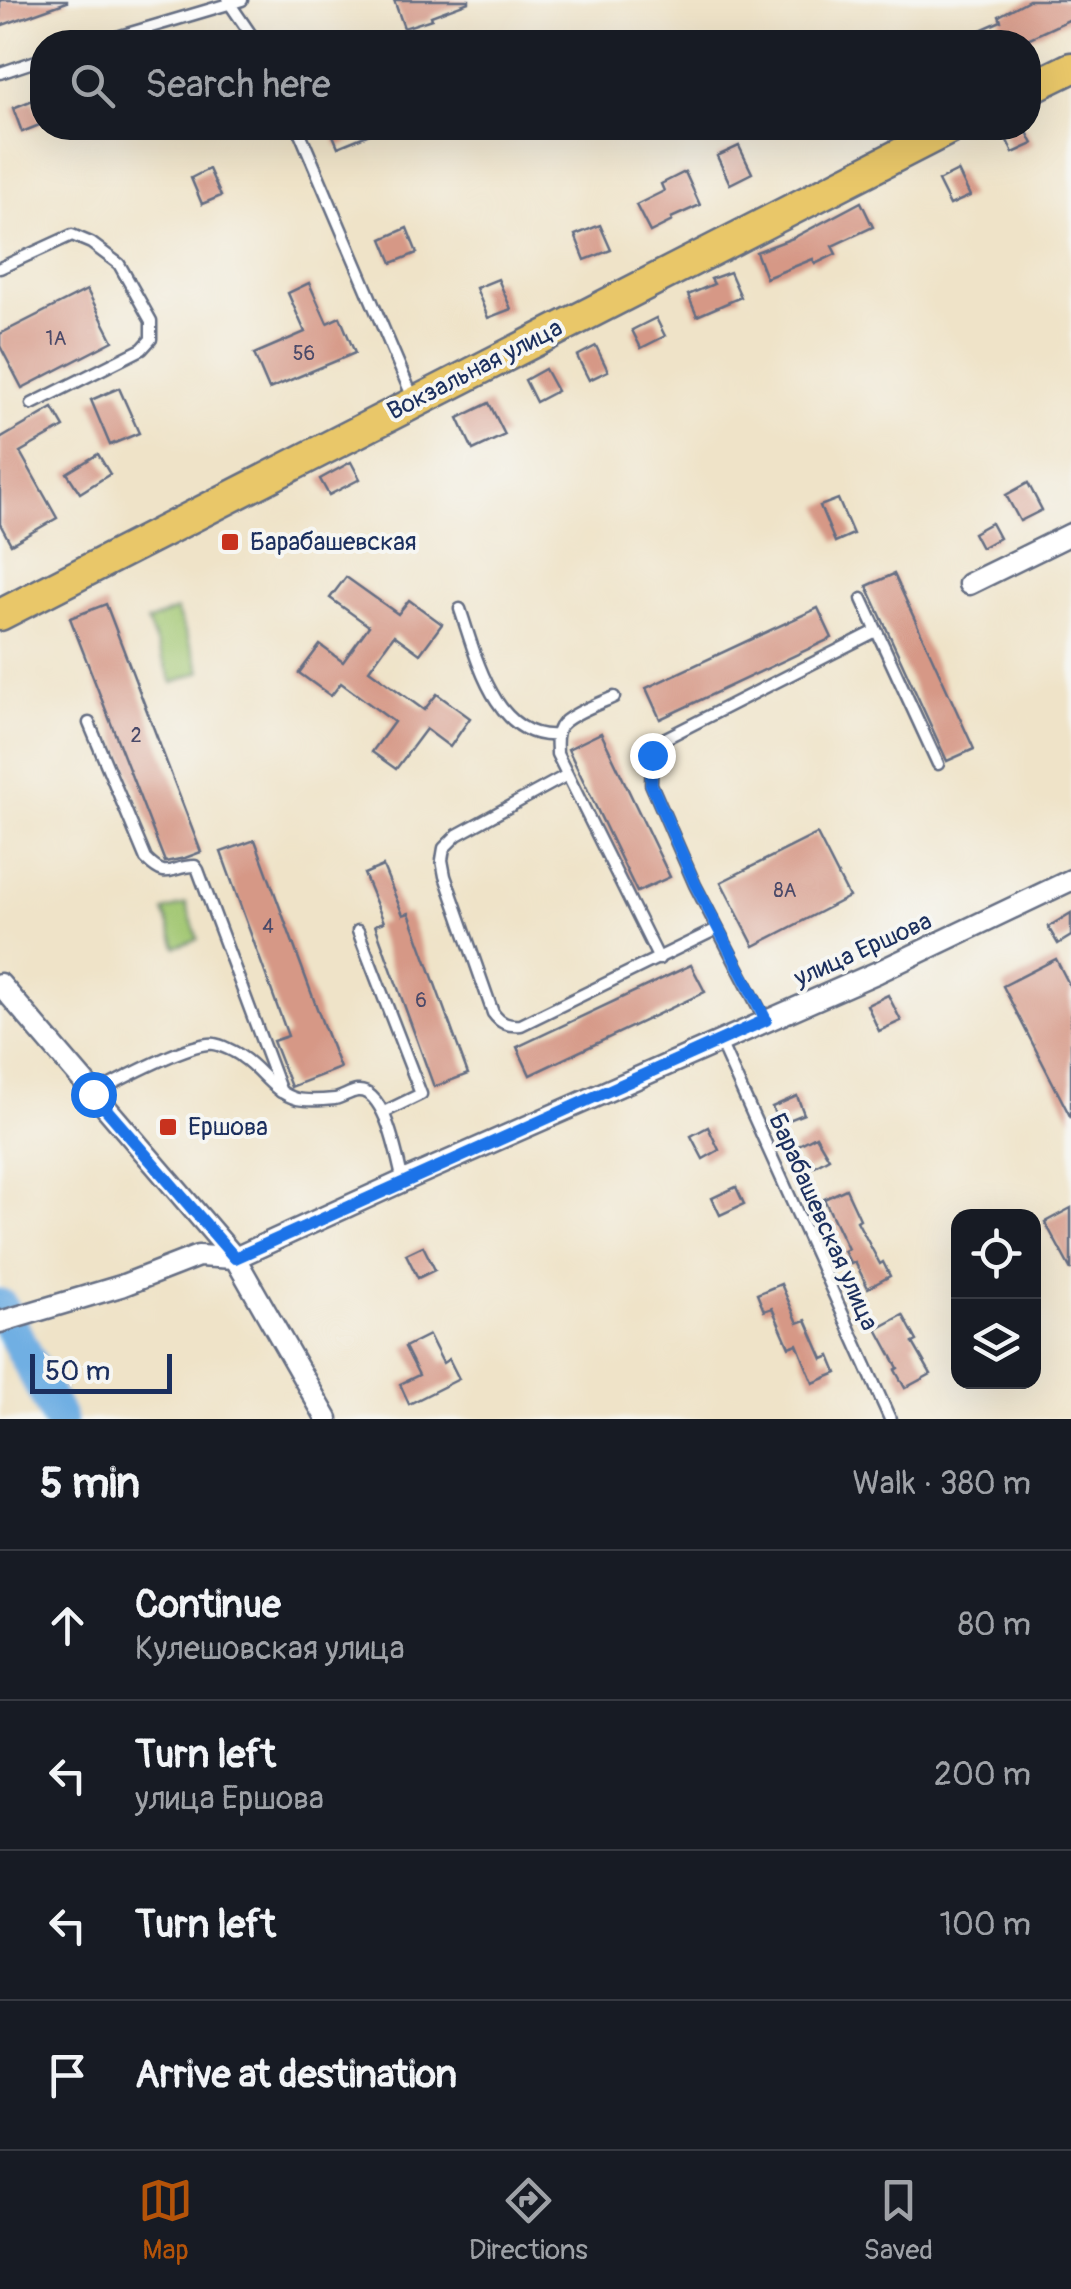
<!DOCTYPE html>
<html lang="en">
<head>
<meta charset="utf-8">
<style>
  :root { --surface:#171b24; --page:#242831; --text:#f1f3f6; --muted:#9ea1a6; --line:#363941; --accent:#b45309 }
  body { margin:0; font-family:Pangolin,sans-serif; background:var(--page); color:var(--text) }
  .controls { position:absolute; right:30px; bottom:30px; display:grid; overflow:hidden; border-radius:20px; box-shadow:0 10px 40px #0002 }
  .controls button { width:90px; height:90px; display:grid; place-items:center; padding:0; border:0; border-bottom:2px solid var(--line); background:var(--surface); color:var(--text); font:50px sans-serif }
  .scale { position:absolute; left:30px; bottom:25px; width:142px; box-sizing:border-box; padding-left:10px; border:5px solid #1b2f5e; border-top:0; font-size:28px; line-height:35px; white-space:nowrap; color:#1b2f5e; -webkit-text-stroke:8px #f6f6f2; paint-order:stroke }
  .stop { position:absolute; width:30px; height:30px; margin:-22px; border:8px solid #1a73e8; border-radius:50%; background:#fff }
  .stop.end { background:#1a73e8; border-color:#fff; box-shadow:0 2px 10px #0008 }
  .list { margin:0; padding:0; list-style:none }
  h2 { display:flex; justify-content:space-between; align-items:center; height:130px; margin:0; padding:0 40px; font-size:42px }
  h2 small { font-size:32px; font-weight:400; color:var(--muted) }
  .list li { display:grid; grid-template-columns:65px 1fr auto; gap:30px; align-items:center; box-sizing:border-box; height:150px; padding:0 40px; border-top:2px solid var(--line) }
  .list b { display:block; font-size:38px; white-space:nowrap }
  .list p { margin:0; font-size:32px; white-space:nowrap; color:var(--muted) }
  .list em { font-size:32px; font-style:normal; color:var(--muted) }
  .icon { flex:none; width:55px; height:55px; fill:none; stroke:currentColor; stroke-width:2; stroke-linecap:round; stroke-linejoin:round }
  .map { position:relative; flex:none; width:1071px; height:1419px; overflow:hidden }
  .search { position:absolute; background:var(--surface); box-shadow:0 10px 40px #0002; left:30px; right:30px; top:30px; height:110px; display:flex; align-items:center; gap:25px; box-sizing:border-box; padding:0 35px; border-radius:40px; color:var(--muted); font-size:38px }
  .sheet { height:730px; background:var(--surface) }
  nav { display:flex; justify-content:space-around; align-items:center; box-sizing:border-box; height:140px; border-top:2px solid var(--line); background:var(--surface); font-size:28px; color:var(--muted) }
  nav a { display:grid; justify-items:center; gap:5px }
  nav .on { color:var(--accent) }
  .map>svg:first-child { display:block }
  .green { fill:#a0c670; stroke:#5e7a67; stroke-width:2.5 }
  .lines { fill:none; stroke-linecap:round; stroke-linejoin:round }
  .river { stroke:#70afe3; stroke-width:35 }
  .building { fill:#d69886 }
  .service-casing { stroke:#656e83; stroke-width:15 }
  .minor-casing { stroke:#656e83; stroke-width:25 }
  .primary-casing { stroke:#656e83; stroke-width:35 }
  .service { stroke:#fff; stroke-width:10 }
  .minor { stroke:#fff; stroke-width:20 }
  .primary { stroke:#e9c769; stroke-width:30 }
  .route { stroke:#1a73e8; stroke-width:12 }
  .poi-dot { fill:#c8321e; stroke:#f6f6f2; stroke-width:4 }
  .labels { text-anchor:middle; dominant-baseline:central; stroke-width:8; stroke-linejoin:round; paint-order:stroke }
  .number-label { font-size:20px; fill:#4a4968 }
  .street-label { font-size:25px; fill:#1b2f5e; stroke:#f6f6f2 }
  .poi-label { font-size:25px; fill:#1b2f5e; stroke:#f6f6f2; text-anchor:start }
</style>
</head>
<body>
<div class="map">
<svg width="1071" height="1419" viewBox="0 0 1071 1419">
  <rect width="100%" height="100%" fill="#f6f6f2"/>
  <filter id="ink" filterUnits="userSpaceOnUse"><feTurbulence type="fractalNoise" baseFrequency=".01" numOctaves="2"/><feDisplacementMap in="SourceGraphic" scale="20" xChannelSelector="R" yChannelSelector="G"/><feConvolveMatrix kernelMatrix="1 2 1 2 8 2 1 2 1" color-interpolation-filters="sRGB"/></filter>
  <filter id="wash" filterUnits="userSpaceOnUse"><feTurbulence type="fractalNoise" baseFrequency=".0048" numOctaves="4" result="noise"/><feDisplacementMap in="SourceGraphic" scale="40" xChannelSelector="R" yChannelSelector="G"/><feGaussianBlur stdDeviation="2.25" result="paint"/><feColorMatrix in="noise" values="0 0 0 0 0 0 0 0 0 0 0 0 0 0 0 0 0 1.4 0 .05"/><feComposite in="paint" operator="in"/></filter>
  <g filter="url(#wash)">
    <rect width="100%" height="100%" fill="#efe3c8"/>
    <g class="green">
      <path d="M176,610L201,671L173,683L147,622Z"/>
      <path d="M186,904L198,939L176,947L164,911Z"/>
    </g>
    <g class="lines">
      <path class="river" d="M0,1306L59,1419"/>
    </g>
    <g id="blocks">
      <g class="building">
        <path d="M0,0H67V2L0,26Z"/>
        <path d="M394,0H469V2L431,16L432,19L404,28Z"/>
        <path d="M1029,0H1071V19L1021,42H953L1001,21L999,16Z"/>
        <path d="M33,100L42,124L22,132L13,108Z"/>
        <path d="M330,128H384L338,147Z"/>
        <path d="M1001,128H1025L1033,144L1013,153Z"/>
        <path d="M739,146L752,173L730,184L717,156Z"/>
        <path d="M209,169L221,196L202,204L191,178Z"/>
        <path d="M958,171L970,196L950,205L938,181Z"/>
        <path d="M685,172L700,205L671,218L672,221L650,232L636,205L664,191L661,184Z"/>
        <path d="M861,202L873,227L832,246L836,254L815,264L813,259L766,278L756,252L793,238Z"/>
        <path d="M600,225L611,250L585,260L575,235Z"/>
        <path d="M407,228L417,253L392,263L382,239Z"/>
        <path d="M730,272L741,297L697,316L688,295L714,284L711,279Z"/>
        <path d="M498,279L511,309L488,318L476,288Z"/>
        <path d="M309,283L327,323L340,317L355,353L269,389L254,354L305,332L288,293Z"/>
        <path d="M87,290L113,341L22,388L0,346V334Z"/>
        <path d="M656,318L665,336L641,348L632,330Z"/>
        <path d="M596,346L608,371L589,380L577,356Z"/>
        <path d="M545,369L557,391L536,402L525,380Z"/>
        <path d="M119,388L139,433L110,445L91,400Z"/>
        <path d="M489,403L505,435L473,450L458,418Z"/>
        <path d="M53,408L64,427L20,452L57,518L11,544L0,524V439Z"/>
        <path d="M98,454L110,474L80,493L67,473Z"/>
        <path d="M351,462L360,479L329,495L320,479Z"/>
        <path d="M1028,483L1042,510L1020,521L1006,495Z"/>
        <path d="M838,499L853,534L835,542L820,506Z"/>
        <path d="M991,523L999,538L981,548L973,533Z"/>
        <path d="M894,574L974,749L947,761L867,586Z"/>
        <path d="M346,577L398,614L409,600L442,624L420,654L394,635L369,670L424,710L437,694L470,718L450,747L426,729L396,769L372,752L394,722L341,683L331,696L299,673L320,645L343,662L369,626L330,598Z"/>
        <path d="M106,604L201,852L185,858L165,862L70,618Z"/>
        <path d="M818,608L832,638L660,719L646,688Z"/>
        <path d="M601,733L670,877L637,892L568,749Z"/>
        <path d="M817,834L849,897L754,946L721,882Z"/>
        <path d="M255,840L322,1022L340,1068L291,1087L273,1041L288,1036L221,852Z"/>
        <path d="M383,866L403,915L409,913L468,1074L434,1087L375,925L384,922L364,874Z"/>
        <path d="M1071,913V936L1058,944L1048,927Z"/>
        <path d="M1056,959L1071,988V1118L1003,986Z"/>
        <path d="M691,965L705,992L530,1075L517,1047Z"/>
        <path d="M888,995L901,1021L879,1031L867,1005Z"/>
        <path d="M797,1096L804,1114L779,1124L772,1107Z"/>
        <path d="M708,1127L719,1150L703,1159L691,1136Z"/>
        <path d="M816,1136L829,1158L806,1171L793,1148Z"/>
        <path d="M736,1187L744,1204L720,1215L712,1198Z"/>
        <path d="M846,1189L860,1219L857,1221L880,1264L883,1262L890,1276L868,1288L855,1262L851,1264L844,1251L848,1249L824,1199Z"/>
        <path d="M1071,1208V1270L1045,1222Z"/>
        <path d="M423,1246L435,1270L418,1278L406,1254Z"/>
        <path d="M781,1284L798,1323L806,1320L823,1359L830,1356L837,1373L813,1383L797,1344L789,1347L772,1308L764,1311L757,1294Z"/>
        <path d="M903,1315L917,1341L913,1343L931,1374L905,1388L895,1370L898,1368L877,1329Z"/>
        <path d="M429,1335L443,1363L449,1359L459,1379L409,1404L400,1384L419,1375L405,1347Z"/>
      </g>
    </g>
  </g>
  <g filter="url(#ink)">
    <use href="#blocks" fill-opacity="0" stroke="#656e83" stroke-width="2.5"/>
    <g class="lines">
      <defs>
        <g id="service">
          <path d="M228,1L256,42"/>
          <path d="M100,42L242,0"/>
          <path d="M0,73L42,59"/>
          <path d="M298,128L413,398"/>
          <path d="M0,268L72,235L91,243L119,264L151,321V339L142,349L32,404"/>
          <path d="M862,599L938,764"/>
          <path d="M460,609C476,655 494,740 557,735"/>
          <path d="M614,697C601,703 567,715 560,727C555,735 557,745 557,754L659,959"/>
          <path d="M89,723L146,859C169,882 169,866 195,866L198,870L281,1092"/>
          <path d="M567,775L457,835L444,848L442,860L445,876L493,1013C501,1024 508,1026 521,1025L717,929"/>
          <path d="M358,931L421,1094L384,1112"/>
          <path d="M765,1020L695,885L651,784L652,755L658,742L876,631"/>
          <path d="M720,1042L890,1419"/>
          <path d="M93,1094C116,1082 191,1041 214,1044C221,1045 236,1052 242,1057C262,1070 272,1092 297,1099C307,1101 324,1100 335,1099C343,1097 350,1092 357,1091C386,1088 397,1159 403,1181"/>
        </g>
        <g id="minor">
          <path d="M969,584L1071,534"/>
          <path d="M0,984L235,1258L327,1419"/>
          <path d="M0,1322L121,1286L198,1256L235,1258L403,1181L878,972L1071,880"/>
        </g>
        <g id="primary">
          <path d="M1028,89L1071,68"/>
          <path d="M0,615L951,128"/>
        </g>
      </defs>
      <use href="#service" class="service-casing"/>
      <use href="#minor" class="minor-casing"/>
      <use href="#primary" class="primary-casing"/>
      <use href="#service" class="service"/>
      <use href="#minor" class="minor"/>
      <use href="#primary" class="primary"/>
    </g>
  </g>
  <g class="lines" filter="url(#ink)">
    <path class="route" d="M93,1094L235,1258L766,1020L695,884L651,784L652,755"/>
  </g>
  <g class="poi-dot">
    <rect x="220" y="532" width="20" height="20" rx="5"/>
    <rect x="158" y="1117" width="20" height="20" rx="5"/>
  </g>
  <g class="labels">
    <g class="number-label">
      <text x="56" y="338">1А</text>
      <text x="304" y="353">56</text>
      <text x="136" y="735">2</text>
      <text x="785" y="890">8А</text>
      <text x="268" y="926">4</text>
      <text x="421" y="1000">6</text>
    </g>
    <g class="street-label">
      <text transform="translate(475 370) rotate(-27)">Вокзальная улица</text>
      <text transform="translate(863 950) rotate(-24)">улица Ершова</text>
      <text transform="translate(823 1222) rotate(66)">Барабашевская улица</text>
    </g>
    <g class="poi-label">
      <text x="250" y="542">Барабашевская</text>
      <text x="188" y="1127">Ершова</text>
    </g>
  </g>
</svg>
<div class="controls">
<button><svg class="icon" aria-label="locate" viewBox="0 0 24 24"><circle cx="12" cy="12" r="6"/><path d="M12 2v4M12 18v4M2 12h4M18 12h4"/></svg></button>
<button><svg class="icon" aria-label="layers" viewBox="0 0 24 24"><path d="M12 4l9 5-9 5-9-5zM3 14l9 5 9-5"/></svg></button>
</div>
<div class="scale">50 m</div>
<div class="stop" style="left:93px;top:1094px"></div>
<div class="stop end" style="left:652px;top:755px"></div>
<div class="search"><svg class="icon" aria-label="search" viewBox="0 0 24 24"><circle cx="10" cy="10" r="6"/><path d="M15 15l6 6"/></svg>Search here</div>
</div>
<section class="sheet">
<h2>5 min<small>Walk · 380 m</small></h2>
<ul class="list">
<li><svg class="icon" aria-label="ahead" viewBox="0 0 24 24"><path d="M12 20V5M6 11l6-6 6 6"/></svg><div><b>Continue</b><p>Кулешовская улица</p></div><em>80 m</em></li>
<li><svg class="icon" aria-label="left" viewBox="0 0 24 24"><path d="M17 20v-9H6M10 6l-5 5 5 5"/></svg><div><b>Turn left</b><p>улица Ершова</p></div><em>200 m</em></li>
<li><svg class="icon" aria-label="left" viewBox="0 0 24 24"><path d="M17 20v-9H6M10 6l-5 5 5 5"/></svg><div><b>Turn left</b></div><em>100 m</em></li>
<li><svg class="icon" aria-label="arrive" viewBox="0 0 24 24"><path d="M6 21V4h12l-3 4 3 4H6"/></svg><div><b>Arrive at destination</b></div></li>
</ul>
</section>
<nav>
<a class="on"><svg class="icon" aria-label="map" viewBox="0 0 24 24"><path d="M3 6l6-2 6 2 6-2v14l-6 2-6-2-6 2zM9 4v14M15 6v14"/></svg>Map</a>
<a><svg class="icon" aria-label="directions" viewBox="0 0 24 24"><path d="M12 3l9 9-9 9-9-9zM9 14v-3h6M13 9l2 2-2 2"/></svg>Directions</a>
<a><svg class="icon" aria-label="saved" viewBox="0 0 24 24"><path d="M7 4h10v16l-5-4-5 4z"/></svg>Saved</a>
</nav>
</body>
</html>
